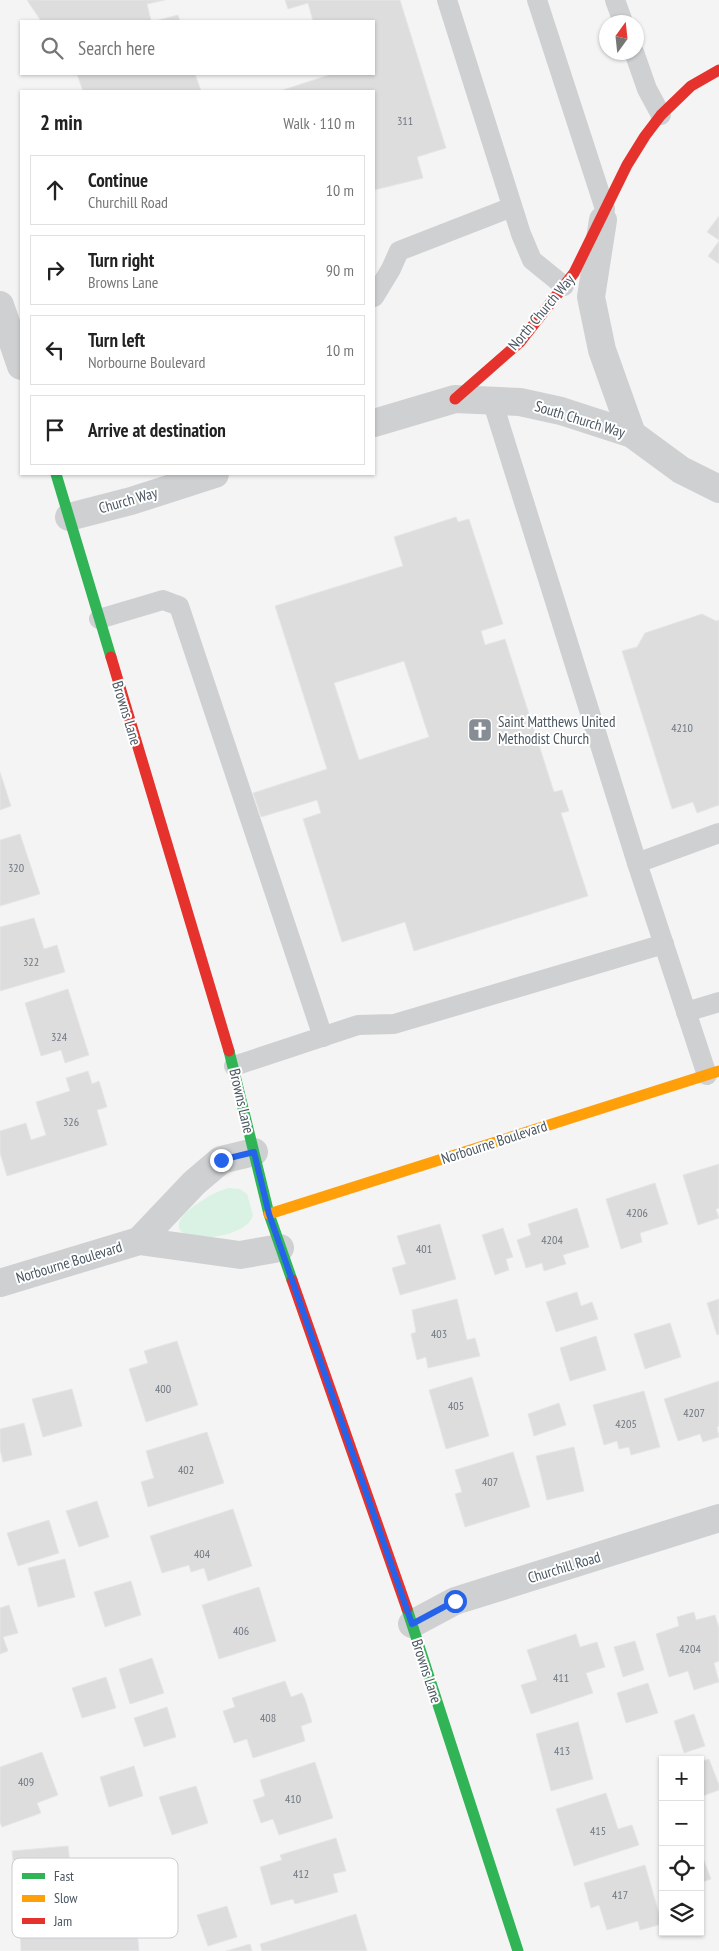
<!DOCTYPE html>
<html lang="en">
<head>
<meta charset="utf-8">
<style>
  :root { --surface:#fff; --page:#f6f6f6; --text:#222; --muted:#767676; --line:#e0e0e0 }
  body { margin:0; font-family:"PT Sans Narrow",sans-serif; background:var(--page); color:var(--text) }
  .controls { position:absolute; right:15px; bottom:15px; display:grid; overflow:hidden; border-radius:0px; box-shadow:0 1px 4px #0004 }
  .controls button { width:45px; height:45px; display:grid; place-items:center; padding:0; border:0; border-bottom:1px solid var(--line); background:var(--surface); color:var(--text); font:25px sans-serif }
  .compass { position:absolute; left:599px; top:15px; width:45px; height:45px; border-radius:50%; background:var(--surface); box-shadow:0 1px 4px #0004; rotate:15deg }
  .stop { position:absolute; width:15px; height:15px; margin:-11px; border:4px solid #2563eb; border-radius:50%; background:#fff }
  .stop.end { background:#2563eb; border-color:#fff; box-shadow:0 1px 5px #0008 }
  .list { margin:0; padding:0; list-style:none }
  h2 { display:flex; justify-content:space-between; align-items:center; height:65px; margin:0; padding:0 20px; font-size:21px }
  h2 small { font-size:16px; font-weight:400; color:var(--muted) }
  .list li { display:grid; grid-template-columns:32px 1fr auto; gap:15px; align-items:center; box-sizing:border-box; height:70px; margin:0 10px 10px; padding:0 10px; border:1px solid var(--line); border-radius:0px }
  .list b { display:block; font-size:19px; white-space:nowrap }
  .list p { margin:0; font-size:16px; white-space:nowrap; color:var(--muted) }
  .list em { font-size:16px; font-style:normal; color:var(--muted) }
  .icon { flex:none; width:28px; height:28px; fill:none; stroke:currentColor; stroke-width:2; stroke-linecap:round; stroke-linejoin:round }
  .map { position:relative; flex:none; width:719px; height:1951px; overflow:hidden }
  .search { position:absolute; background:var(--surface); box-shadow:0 1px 4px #0004; left:20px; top:20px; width:355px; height:55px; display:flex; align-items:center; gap:12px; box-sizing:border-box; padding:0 18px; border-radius:0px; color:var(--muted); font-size:19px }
  .panel { position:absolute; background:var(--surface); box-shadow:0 1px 4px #0004; left:20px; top:90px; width:355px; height:385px; border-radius:0px }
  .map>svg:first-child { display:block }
  .green { fill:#d9f2e3 }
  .building { fill:#ddddde; stroke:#e5e6e7; fill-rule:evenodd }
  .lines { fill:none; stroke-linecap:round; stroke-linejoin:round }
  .lane { stroke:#ced0d2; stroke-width:20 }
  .street { stroke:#ced0d2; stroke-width:28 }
  .fast { stroke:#30b455; stroke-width:11 }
  .slow { stroke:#ff9f0a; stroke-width:11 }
  .jam { stroke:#e5322d; stroke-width:11 }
  .route { stroke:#2563eb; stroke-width:6 }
  .labels { text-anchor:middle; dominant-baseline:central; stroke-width:4; stroke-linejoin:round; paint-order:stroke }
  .number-label { font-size:12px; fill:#707881 }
  .street-label { font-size:15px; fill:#4a5661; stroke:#fff }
  .poi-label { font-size:15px; fill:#4a5661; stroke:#fff; text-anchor:start }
  .key { fill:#fff; stroke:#c9ccd0; stroke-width:1 }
  .key-label { font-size:14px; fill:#4a5661 }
</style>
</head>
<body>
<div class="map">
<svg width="719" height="1951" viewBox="0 0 719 1951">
  <rect width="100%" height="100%" fill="#f4f4f4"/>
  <path class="green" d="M229,1188L240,1189L247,1194L253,1215C245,1245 147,1246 189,1210C202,1200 213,1192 229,1188Z"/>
  <g class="building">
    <path d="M27,0H165L147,4L151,21H41Z"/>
    <path d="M285,0H400L446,148L417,157L423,178L374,190V91H280L329,75V74H374V21H313L308,3L288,9Z"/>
    <path d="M178,15L180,21H155Z"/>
    <path d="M77,74H195L201,91H83Z"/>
    <path d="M719,216V240L707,232Z"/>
    <path d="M719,241V264L708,256Z"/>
    <path d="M456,517L458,522L469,519L503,624L481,631L485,645L505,639L554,792L562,790L569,811L561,813L588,896L414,951L405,922L342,942L303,819L321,813L317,800L261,817L253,793L327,769L275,606L403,566L394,537ZM404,661L429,737L359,760L334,683Z"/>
    <path d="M702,614L716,621L719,620V805L697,813L693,802L672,809L622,651L637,647L645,633Z"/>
    <path d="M0,772L11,806L0,810Z"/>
    <path d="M20,834L40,894L0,906V840Z"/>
    <path d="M34,918L44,949L57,945L65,972L0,991V927Z"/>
    <path d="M68,989L89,1055L65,1063L61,1050L41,1056L25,1003Z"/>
    <path d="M88,1071L92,1084L99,1081L107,1107L97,1110L107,1145L7,1176L0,1153V1131L26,1123L31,1140L46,1135L36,1102L70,1091L66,1078Z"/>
    <path d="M719,1164V1208L716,1209L719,1218L698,1225L683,1175Z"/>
    <path d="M655,1183L668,1224L640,1233L642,1242L621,1249L606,1199Z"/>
    <path d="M577,1208L589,1247L563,1255L566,1264L544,1271L542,1263L526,1268L517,1240L531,1235L528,1224Z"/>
    <path d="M440,1224L456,1279L400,1295L392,1268L406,1264L397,1236Z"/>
    <path d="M503,1228L513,1257L506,1259L509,1270L495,1275L482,1235Z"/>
    <path d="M577,1292L581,1306L592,1302L598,1319L556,1332L546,1302Z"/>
    <path d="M457,1299L467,1340L475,1338L480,1356L428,1368L426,1357L417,1360L411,1334L416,1332L412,1310Z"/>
    <path d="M719,1299V1334L717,1335L707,1303Z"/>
    <path d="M670,1323L681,1357L645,1369L634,1334Z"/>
    <path d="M596,1336L606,1370L570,1381L560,1348Z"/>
    <path d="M177,1341L198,1405L146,1422L129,1369L148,1363L144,1351Z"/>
    <path d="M472,1377L489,1436L446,1449L429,1390Z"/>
    <path d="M719,1381V1426L717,1427L719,1437L703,1442L700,1434L678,1441L664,1399Z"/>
    <path d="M72,1389L82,1426L43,1437L32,1399Z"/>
    <path d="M644,1391L660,1447L631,1455L629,1447L619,1449L617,1441L604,1445L593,1405Z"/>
    <path d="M559,1403L566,1425L534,1436L528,1414Z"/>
    <path d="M24,1423L32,1455L3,1462L0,1449V1429Z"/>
    <path d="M207,1432L224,1483L148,1507L141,1482L154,1478L146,1451Z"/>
    <path d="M574,1447L584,1491L547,1500L536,1456Z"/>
    <path d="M513,1452L530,1507L465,1527L455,1494L462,1492L455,1470Z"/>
    <path d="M97,1501L109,1537L79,1547L66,1511Z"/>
    <path d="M233,1509L252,1566L208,1581L204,1568L191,1572L189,1565L162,1573L150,1536Z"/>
    <path d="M49,1520L59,1553L18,1566L7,1533Z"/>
    <path d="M65,1559L75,1597L38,1607L28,1568Z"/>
    <path d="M131,1581L141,1615L105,1627L94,1592Z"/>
    <path d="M259,1587L276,1641L219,1659L202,1605Z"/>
    <path d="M9,1605L18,1633L3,1637L8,1651L0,1654V1608Z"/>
    <path d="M694,1612L696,1620L715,1615L719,1628V1661L714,1663L719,1682L694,1690L688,1671L669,1677L656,1634L679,1626L677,1617Z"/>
    <path d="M576,1634L580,1647L597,1642L605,1667L586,1673L593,1693L531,1714L521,1685L537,1680L527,1650Z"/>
    <path d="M635,1641L644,1670L623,1677L614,1647Z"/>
    <path d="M152,1658L164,1693L130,1704L119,1669Z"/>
    <path d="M106,1677L116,1708L82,1718L72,1688Z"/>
    <path d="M285,1681L291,1697L302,1693L305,1699L312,1722L301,1726L305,1741L253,1758L247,1739L234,1743L223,1711L235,1707L232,1698Z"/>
    <path d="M648,1683L658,1713L626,1723L617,1693Z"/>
    <path d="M167,1707L176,1737L144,1747L134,1718Z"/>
    <path d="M694,1714L705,1746L684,1753L674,1721Z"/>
    <path d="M578,1722L593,1779L551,1791L536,1734Z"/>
    <path d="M42,1752L58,1795L37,1803L41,1813L2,1827L0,1822V1767Z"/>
    <path d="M709,1759L719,1785V1790L700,1797V1762Z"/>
    <path d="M315,1762L333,1818L279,1835L273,1819L261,1823L253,1800L265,1796L260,1780Z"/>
    <path d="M134,1766L143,1796L109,1807L100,1777Z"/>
    <path d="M196,1786L208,1823L172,1835L159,1797Z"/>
    <path d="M606,1793L618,1829L632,1825L639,1845L574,1866L556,1809Z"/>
    <path d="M336,1838L346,1871L333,1874L338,1892L295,1904L293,1899L271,1905L260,1867L282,1860L280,1855Z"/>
    <path d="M68,1846L71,1873L58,1875L63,1918L27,1922L25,1907L18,1908L12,1851Z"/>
    <path d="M700,1850L711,1879L700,1883Z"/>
    <path d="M645,1865L662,1924L640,1930L638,1921L607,1930L599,1905L591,1908L584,1883Z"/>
    <path d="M227,1906L237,1937L208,1946L197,1915Z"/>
    <path d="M356,1914L367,1951H262L260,1944Z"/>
    <path d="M136,1919L139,1951H21L20,1928Z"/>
    <path d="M250,1944L252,1951H226Z"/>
  </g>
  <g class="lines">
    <g class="lane">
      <path d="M447,0L521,234L532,260L564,286"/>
      <path d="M537,0L605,209"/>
      <path d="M615,0L623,22"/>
      <path d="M634,52L647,89L661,115"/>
      <path d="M374,297L391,269L399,251L512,207"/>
      <path d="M492,400L637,863"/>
      <path d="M99,619L163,600L179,606L323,1037"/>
      <path d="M686,1012L719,1002"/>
      <path d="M234,1066L358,1025L394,1024L664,944"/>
      <path d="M707,1075L637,863L719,833"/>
    </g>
    <g class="street">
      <path d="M603,220L591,297L602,350L632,434"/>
      <path d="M0,305L21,366"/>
      <path d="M374,423L455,399L520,402L561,411L632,434L681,470L719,489"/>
      <path d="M69,517L131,501L215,474"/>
      <path d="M139,1241L194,1183L221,1160L254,1152"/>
      <path d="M0,1283L139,1241L240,1255L280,1248"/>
      <path d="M412,1624L455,1601L719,1518"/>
    </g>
    <g class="fast">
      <path d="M56,474L111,657"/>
      <path d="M229,1051L269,1214L292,1280"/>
      <path d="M407,1609L518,1951"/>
    </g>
    <path class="slow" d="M269,1214L719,1071"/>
    <g class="jam">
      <path d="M455,399L520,342L574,273L627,165L645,136L661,115L691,86L719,70"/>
      <path d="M111,657L229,1051"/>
      <path d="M292,1280L407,1609"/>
    </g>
  </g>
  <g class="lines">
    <path class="route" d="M221,1160L254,1152L269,1214L412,1624L455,1601"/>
  </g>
  <defs>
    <symbol id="church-square" viewBox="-11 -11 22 22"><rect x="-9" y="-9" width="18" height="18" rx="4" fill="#868d94" stroke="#fff"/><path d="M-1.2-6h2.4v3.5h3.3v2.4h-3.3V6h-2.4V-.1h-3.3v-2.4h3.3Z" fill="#fff"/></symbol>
  </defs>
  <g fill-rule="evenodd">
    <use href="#church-square" x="466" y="716" width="28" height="28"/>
  </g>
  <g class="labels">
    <g class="number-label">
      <text x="405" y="120">311</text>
      <text x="682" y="727">4210</text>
      <text x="16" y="867">320</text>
      <text x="31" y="961">322</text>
      <text x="59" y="1036">324</text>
      <text x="71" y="1121">326</text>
      <text x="637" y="1212">4206</text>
      <text x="552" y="1239">4204</text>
      <text x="424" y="1248">401</text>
      <text x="439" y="1333">403</text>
      <text x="163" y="1388">400</text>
      <text x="456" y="1405">405</text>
      <text x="694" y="1412">4207</text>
      <text x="626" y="1423">4205</text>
      <text x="186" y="1469">402</text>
      <text x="490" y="1481">407</text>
      <text x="202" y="1553">404</text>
      <text x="241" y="1630">406</text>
      <text x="690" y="1648">4204</text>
      <text x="561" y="1677">411</text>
      <text x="268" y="1717">408</text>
      <text x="562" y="1750">413</text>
      <text x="26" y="1781">409</text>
      <text x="293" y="1798">410</text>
      <text x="598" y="1830">415</text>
      <text x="301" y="1873">412</text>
      <text x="620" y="1894">417</text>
    </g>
    <g class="street-label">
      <text transform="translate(541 312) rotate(-50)">North Church Way</text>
      <text transform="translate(580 419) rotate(17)">South Church Way</text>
      <text transform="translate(128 500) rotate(-16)">Church Way</text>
      <text transform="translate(127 713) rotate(73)">Browns Lane</text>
      <text transform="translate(242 1101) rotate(77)">Browns Lane</text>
      <text transform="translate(494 1142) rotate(-18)">Norbourne Boulevard</text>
      <text transform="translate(69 1262) rotate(-17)">Norbourne Boulevard</text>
      <text transform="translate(564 1567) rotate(-17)">Churchill Road</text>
      <text transform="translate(427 1671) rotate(72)">Browns Lane</text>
    </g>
    <g class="poi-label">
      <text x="498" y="721">Saint Matthews United<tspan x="498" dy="17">Methodist Church</tspan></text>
    </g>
  </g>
  <rect x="12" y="1858" width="166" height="80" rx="8" class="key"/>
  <rect x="22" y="1873" width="23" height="6" fill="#30b455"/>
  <rect x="22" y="1895" width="23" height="7" fill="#ff9f0a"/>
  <rect x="22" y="1918" width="23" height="6" fill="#e5322d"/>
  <g class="key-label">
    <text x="54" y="1881">Fast</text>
    <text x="54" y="1903">Slow</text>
    <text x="54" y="1926">Jam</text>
  </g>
</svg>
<div class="controls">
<button>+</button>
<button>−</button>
<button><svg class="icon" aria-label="locate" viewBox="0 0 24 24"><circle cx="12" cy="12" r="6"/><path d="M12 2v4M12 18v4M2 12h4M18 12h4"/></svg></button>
<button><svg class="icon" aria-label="layers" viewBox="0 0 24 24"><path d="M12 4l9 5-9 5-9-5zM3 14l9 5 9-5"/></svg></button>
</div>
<svg class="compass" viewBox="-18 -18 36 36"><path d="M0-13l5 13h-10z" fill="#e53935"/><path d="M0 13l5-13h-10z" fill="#767676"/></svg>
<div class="stop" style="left:455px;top:1601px"></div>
<div class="stop end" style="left:221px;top:1160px"></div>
<div class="search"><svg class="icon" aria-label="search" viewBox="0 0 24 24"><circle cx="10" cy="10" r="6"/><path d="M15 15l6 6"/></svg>Search here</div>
<section class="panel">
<h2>2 min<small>Walk · 110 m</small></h2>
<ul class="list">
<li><svg class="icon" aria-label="ahead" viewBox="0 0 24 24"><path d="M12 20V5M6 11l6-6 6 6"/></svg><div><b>Continue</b><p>Churchill Road</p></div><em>10 m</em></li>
<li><svg class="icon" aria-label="right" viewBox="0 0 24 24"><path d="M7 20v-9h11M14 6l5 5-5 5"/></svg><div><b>Turn right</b><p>Browns Lane</p></div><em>90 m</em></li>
<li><svg class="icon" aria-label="left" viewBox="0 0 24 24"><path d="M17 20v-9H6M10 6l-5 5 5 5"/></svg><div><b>Turn left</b><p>Norbourne Boulevard</p></div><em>10 m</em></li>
<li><svg class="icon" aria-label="arrive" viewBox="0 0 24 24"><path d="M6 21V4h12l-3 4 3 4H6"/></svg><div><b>Arrive at destination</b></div></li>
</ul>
</section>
</div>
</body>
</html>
